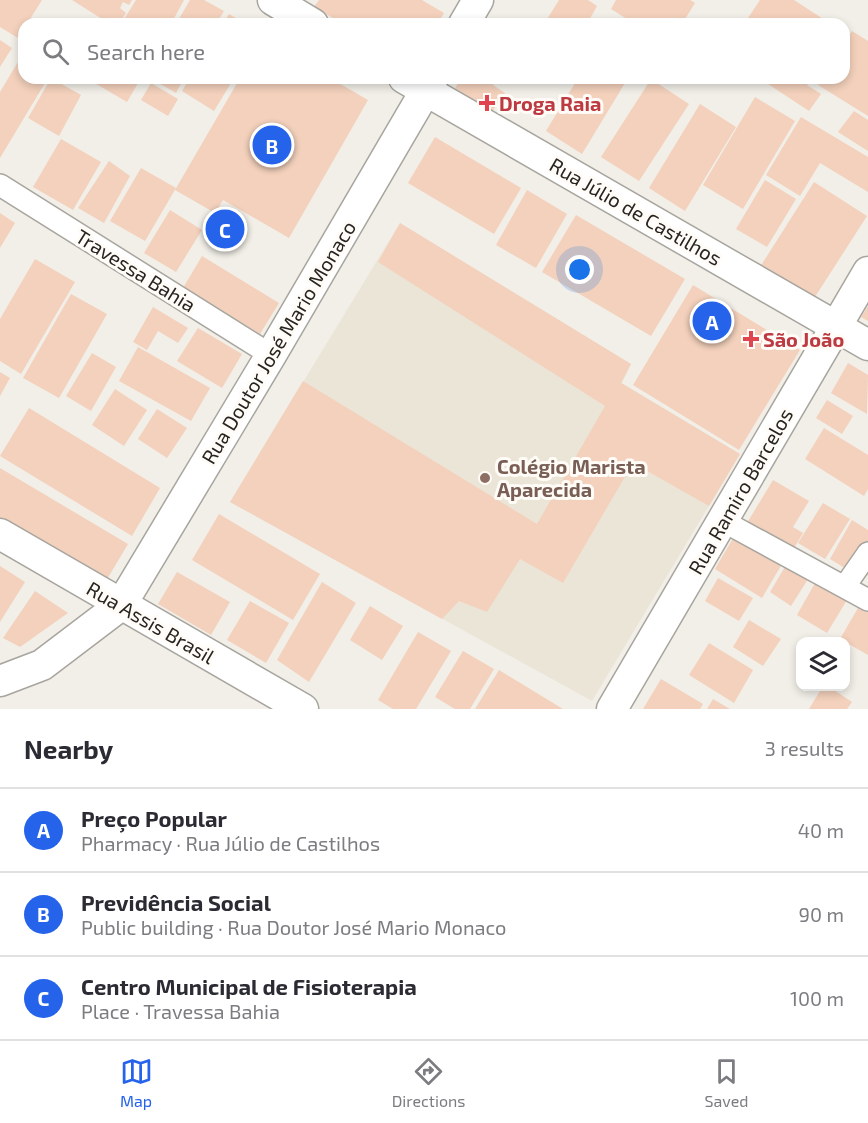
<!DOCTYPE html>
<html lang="en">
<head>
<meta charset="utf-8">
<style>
  :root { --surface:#fff; --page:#f2f2f3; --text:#2b2b33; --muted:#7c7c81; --line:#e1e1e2; --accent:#2563eb }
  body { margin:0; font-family:"Exo 2",sans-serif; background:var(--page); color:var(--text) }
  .controls { position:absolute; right:18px; bottom:18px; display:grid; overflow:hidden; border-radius:12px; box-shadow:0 3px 9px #0003 }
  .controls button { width:54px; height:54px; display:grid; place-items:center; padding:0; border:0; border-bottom:2px solid var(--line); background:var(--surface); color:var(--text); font:30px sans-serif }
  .you { position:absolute; left:580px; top:270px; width:21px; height:21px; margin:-15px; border:4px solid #fff; border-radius:50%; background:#1a73e8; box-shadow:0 0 0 9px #1a73e833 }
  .badge { display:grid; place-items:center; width:39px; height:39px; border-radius:50%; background:var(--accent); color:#fff; font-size:20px; font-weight:700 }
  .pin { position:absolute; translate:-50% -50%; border:3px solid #fff; box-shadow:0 2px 6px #0006 }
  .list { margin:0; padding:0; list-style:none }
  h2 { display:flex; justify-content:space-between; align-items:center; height:78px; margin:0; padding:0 24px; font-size:26px }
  h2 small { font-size:20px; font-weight:400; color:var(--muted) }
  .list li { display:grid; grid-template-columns:39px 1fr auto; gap:18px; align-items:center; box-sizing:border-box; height:84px; padding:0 24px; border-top:2px solid var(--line) }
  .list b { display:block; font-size:22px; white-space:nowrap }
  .list p { margin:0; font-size:20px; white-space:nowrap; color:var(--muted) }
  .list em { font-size:20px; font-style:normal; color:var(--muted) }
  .icon { flex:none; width:33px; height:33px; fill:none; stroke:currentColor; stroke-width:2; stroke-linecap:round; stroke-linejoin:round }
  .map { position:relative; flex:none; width:868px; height:709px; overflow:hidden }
  .search { position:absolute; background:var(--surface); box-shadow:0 3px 9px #0003; left:18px; right:18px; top:18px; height:66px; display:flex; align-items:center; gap:15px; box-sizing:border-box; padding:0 21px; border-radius:18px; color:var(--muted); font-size:22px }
  .sheet { height:330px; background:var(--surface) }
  nav { display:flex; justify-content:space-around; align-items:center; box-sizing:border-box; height:84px; border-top:2px solid var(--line); background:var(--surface); font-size:16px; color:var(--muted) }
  nav a { display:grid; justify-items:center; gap:3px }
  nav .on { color:var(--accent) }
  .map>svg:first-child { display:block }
  .built { fill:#ebe5d7 }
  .building { fill:#f3d1bc }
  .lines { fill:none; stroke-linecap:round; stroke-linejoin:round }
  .street-casing { stroke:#a7a59e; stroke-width:24 }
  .secondary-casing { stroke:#a7a59e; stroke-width:33 }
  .street { stroke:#fff; stroke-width:21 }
  .secondary { stroke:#fff; stroke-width:30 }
  .health-dot { fill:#e0444e; stroke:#fffcf7; stroke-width:2 }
  .education-dot { fill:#8d6e63; stroke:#fffcf7; stroke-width:2 }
  .labels { text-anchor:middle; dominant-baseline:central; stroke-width:6; stroke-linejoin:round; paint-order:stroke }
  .health-label { font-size:20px; font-weight:bold; fill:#be3a42; stroke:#fffcf7; text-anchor:start }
  .street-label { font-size:20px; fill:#262522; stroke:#fffcf7 }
  .education-label { font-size:20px; font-weight:bold; fill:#785e54; stroke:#fffcf7; text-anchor:start }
</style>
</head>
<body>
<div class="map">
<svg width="868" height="709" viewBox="0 0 868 709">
  <rect width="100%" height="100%" fill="#f2efe8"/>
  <path class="built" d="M400,223L631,364L622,383L740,454L592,701L230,502Z"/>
  <g class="building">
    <path d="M0,0H42L27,24H24V29L18,38L0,27Z"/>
    <path d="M72,0H132L129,5L123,2L120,8L126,13L119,24H110Z"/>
    <path d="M136,0H184L171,24H121Z"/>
    <path d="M190,0H204L224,11L216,24H176Z"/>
    <path d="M319,0H422L444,13L437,24H343L314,7Z"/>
    <path d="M559,0H588L597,6L587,24H544Z"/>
    <path d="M616,0H690L695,3L682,24H635L611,9Z"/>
    <path d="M760,0H794L831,24H744Z"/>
    <path d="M229,14L246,24H223Z"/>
    <path d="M852,31L868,41V116L818,85L822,78H844V43Z"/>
    <path d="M0,40L12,48L0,67Z"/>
    <path d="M24,52V78H48L0,158V92Z"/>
    <path d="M51,78L81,95L59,136L28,118Z"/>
    <path d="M86,78H141L127,102Z"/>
    <path d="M150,78H184L176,93Z"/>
    <path d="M190,78H234L214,111L182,91Z"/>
    <path d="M240,78H330L368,100L289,238L223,200L215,213L175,190Z"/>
    <path d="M462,78H498L493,85L505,93L491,113L455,88Z"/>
    <path d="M578,78H628L582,154L546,131Z"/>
    <path d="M759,78H812L807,85L821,94L809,111Z"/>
    <path d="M651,79L689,104L639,181L601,157Z"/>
    <path d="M151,83L178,99L168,116L141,100Z"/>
    <path d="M755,97L795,121L743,209L703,185Z"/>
    <path d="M700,104L736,127L685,211L649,188Z"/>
    <path d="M854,111L868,120V151L838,132Z"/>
    <path d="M801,117L868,157V192L820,163L800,196L766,175Z"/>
    <path d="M435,137L521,188L494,234L408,183Z"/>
    <path d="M61,139L101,162L73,210L33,187Z"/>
    <path d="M109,161L130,176L104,223L78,208Z"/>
    <path d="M141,168L176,188L145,241L110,221Z"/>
    <path d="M765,180L796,199L767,247L736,229Z"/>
    <path d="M814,182L867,216L813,300L760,267Z"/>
    <path d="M527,190L567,214L536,268L496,245Z"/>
    <path d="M170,210L202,230L176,272L144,253Z"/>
    <path d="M219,210L245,227L232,248L205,231Z"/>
    <path d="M0,213L15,223L0,248Z"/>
    <path d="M576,215L685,279L651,336L542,272Z"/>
    <path d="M400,223L631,364L621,383L740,454L709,506L633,463L563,583L520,559L487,612L459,601L442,619L230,502L303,381L537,524L605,406L378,262Z"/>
    <path d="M202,256L279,303L260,334L183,288Z"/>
    <path d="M35,259L75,282L21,374L0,361V319Z"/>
    <path d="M693,285L800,350L739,450L633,385Z"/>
    <path d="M71,294L107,314L59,398L23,378Z"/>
    <path d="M868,306V321L861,317Z"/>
    <path d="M153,307L188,328L178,343L158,331L147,350L133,342Z"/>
    <path d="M198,328L242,354L222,388L177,361Z"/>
    <path d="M138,347L210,388L191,421L119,381Z"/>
    <path d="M92,353L116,367L91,411L66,396Z"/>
    <path d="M848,363L868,375L867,414L831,393Z"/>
    <path d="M0,372L10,378L0,396Z"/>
    <path d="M115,389L147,410L124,446L92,425Z"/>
    <path d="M827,400L853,416L842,434L816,418Z"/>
    <path d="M29,408L160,488L132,536L0,456Z"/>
    <path d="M157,409L187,428L167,458L138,439Z"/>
    <path d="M824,428L868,455V489L864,496L805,459Z"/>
    <path d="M0,468L128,544L103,586L0,525Z"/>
    <path d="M773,480L809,501L793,527L803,533L793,550L747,523Z"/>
    <path d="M823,503L850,519L825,559L798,543Z"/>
    <path d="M219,514L320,574L293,620L192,560Z"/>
    <path d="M852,520L868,530V547L853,573L830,559Z"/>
    <path d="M735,535L782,564L762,598L715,569Z"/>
    <path d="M789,560L812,573L791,606L770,592Z"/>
    <path d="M0,566L25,582L0,622Z"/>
    <path d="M177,572L230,602L211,635L158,604Z"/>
    <path d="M819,576L850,595L827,633L797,615Z"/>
    <path d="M718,578L753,598L739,621L705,601Z"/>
    <path d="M322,582L356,603L309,682L277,660Z"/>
    <path d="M35,591L68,613L20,647L3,638Z"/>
    <path d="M250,601L289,623L266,663L227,640Z"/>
    <path d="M862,601L868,605V655L840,639Z"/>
    <path d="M370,606L403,626L382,660L350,640Z"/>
    <path d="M749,620L781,639L763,666L733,647Z"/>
    <path d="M418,632L451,651L416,709H393L378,700Z"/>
    <path d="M709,643L753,670L734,703L689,675Z"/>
    <path d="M463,651L494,669L470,709H455L435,697Z"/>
    <path d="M499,670L563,709H475Z"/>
    <path d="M661,679L703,704L700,709H643Z"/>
    <path d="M823,686H828L852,702L847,709H809Z"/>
    <path d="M713,699L730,709H707Z"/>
  </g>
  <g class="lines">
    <defs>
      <g id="street">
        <path d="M0,185L271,355"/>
        <path d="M723,521L868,600"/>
        <path d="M845,586L868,553"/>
      </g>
      <g id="secondary">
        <path d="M273,0L313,24"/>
        <path d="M464,24L478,0"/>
        <path d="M404,78L868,345"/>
        <path d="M0,534L303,709"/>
        <path d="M0,681L42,665L121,605L271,355L433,78"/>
        <path d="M612,709L868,272"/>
      </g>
    </defs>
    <use href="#street" class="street-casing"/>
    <use href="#secondary" class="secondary-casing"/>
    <use href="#street" class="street"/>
    <use href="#secondary" class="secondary"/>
  </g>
  <g class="health-dot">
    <path d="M484 94h6v6h6v6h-6v6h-6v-6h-6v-6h6z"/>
    <path d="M748 330h6v6h6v6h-6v6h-6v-6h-6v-6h6z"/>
  </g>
  <circle class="education-dot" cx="485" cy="478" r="6"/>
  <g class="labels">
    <g class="health-label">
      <text x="499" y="103">Droga Raia</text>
      <text x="763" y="339">São João</text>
    </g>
    <g class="street-label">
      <text transform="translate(636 211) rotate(30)">Rua Júlio de Castilhos</text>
      <text transform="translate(136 270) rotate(32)">Travessa Bahia</text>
      <text transform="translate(278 342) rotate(-59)">Rua Doutor José Mario Monaco</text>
      <text transform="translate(740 491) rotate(-60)">Rua Ramiro Barcelos</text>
      <text transform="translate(151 622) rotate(30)">Rua Assis Brasil</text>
    </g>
    <g class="education-label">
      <text x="497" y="466">Colégio Marista<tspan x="497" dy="23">Aparecida</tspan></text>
    </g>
  </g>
</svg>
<div class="controls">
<button><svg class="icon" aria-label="layers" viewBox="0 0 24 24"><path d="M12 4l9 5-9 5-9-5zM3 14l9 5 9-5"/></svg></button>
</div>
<div class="you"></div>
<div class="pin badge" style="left:712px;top:321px">A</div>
<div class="pin badge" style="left:272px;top:145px">B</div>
<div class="pin badge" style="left:225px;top:229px">C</div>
<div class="search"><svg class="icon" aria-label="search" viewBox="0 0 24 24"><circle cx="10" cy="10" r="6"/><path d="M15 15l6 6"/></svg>Search here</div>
</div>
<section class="sheet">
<h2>Nearby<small>3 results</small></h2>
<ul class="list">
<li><span class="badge">A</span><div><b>Preço Popular</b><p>Pharmacy · Rua Júlio de Castilhos</p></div><em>40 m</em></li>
<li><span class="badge">B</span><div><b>Previdência Social</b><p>Public building · Rua Doutor José Mario Monaco</p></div><em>90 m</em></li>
<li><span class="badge">C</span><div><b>Centro Municipal de Fisioterapia</b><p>Place · Travessa Bahia</p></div><em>100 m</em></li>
</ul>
</section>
<nav>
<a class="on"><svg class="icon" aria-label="map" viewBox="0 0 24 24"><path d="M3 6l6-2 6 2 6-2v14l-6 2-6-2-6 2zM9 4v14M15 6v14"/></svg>Map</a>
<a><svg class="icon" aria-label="directions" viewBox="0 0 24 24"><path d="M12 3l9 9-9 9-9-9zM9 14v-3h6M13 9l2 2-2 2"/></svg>Directions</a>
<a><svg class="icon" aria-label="saved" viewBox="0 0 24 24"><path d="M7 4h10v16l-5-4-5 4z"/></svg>Saved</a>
</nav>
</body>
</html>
